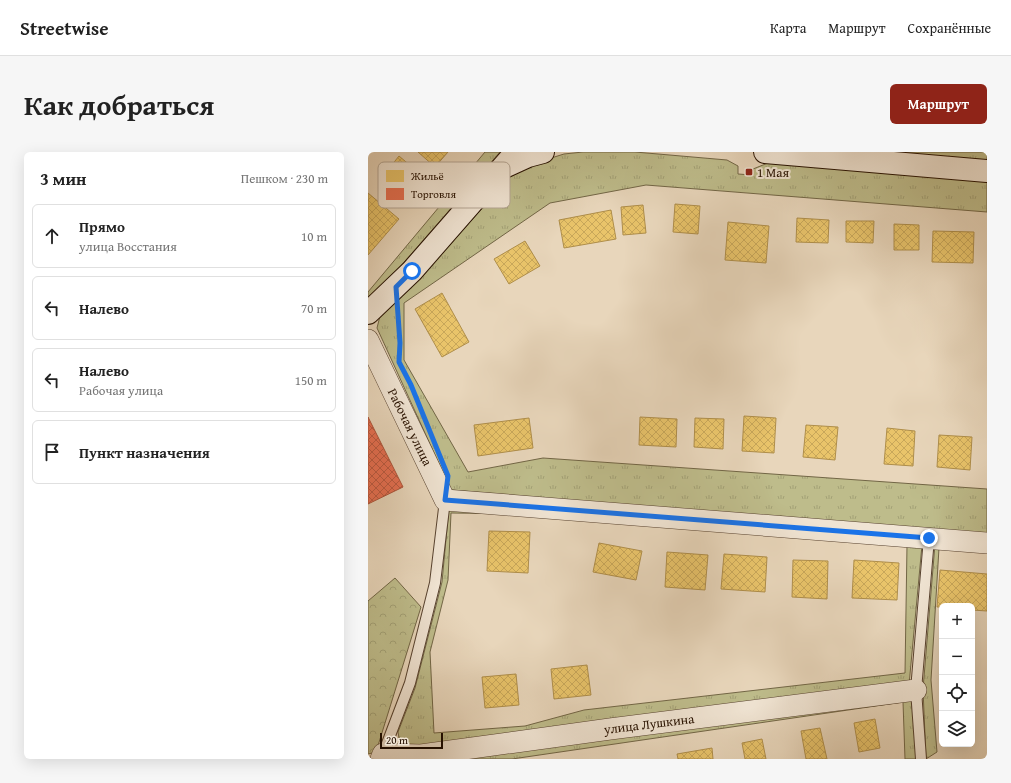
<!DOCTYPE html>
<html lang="ru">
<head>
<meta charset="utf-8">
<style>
  :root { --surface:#fff; --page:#f6f6f6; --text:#222; --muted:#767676; --line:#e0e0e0; --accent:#8f2418 }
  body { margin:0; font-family:"Gentium Book Plus",serif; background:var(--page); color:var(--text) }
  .controls { position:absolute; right:12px; bottom:12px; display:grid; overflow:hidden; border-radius:6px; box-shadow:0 4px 16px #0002 }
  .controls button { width:36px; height:36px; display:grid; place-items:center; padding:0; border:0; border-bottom:1px solid var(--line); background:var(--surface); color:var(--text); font:20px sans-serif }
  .scale { position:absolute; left:12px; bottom:10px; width:63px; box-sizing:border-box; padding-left:4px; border:2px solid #271100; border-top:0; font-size:11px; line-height:14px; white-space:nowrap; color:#271100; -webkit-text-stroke:3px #f0e4d3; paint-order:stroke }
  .stop { position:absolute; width:12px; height:12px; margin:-9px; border:3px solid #1a73e8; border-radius:50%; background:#fff }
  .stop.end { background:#1a73e8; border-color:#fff; box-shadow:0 1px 4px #0008 }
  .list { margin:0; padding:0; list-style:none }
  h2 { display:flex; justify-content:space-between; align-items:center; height:52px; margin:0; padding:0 16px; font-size:17px }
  h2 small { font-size:13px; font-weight:400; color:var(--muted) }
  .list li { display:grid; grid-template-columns:26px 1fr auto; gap:12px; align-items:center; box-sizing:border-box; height:64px; margin:0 8px 8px; padding:0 8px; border:1px solid var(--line); border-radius:6px }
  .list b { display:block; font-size:15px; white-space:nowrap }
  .list p { margin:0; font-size:13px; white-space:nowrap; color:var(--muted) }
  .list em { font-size:13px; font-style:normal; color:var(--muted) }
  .icon { flex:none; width:22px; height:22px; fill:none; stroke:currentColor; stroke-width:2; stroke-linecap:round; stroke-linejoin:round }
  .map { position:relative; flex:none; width:619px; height:607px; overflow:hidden; border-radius:6px }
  header { display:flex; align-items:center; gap:24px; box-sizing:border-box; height:56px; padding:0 20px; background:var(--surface); border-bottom:1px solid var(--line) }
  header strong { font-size:19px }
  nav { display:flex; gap:22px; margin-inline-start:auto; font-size:14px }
  .intro { display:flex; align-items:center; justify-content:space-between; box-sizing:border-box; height:96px; padding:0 24px }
  h1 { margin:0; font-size:28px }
  .button { padding:10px 18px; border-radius:6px; background:var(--accent); color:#fff; font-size:14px; font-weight:700 }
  main { display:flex; gap:24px; padding:0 24px }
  aside { flex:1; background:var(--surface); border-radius:6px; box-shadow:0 4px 16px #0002 }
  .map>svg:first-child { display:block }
  .grass { fill:url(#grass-tufts); stroke:#726646 }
  .forest { fill:url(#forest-crowns); stroke:#726646 }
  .homes { fill:url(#homes-cross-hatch); stroke:#af8e4a }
  .shops { fill:url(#shops-cross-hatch); stroke:#ad5339 }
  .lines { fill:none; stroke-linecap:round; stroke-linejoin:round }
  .lane-casing { stroke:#57422f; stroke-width:12 }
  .street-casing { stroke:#57422f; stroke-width:22 }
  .secondary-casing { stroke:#271100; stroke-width:24 }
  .path { stroke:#271100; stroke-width:2.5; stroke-dasharray:3 2; stroke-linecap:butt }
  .lane { stroke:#f0e4d3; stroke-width:10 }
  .street { stroke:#f0e4d3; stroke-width:21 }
  .secondary { stroke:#f0e4d3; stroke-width:22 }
  .route { stroke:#1a73e8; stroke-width:5 }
  .poi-dot { fill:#8f2418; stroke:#f0e4d3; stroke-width:1.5 }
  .labels { text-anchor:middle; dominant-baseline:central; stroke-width:4; stroke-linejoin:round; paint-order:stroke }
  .poi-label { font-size:13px; fill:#271100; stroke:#f0e4d3; text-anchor:start }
  .street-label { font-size:13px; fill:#271100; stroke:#f0e4d3 }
  .key { fill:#f0e4d3; stroke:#b4a594; stroke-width:1 }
  .key-label { font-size:11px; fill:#271100 }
</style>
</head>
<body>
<header>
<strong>Streetwise</strong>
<nav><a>Карта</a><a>Маршрут</a><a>Сохранённые</a></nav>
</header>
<div class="intro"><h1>Как добраться</h1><a class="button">Маршрут</a></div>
<main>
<aside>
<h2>3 мин<small>Пешком · 230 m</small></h2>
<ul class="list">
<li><svg class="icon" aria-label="ahead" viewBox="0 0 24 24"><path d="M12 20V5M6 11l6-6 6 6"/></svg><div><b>Прямо</b><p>улица Восстания</p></div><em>10 m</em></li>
<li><svg class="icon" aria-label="left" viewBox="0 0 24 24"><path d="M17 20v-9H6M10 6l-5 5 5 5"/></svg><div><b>Налево</b></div><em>70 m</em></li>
<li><svg class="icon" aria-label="left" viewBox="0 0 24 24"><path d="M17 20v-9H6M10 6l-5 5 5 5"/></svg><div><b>Налево</b><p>Рабочая улица</p></div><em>150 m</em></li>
<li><svg class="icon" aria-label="arrive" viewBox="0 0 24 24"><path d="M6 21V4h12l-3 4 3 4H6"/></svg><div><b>Пункт назначения</b></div></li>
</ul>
</aside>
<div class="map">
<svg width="619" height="607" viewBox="0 0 619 607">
  <defs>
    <pattern id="grass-tufts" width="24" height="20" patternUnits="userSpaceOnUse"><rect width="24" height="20" fill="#bebc8b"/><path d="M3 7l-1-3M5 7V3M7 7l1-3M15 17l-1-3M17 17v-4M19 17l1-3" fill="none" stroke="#a3a176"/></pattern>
    <pattern id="forest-crowns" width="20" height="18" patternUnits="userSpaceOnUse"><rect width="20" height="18" fill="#bebc8b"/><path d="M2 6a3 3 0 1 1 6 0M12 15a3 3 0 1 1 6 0" fill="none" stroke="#a3a176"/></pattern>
    <pattern id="homes-cross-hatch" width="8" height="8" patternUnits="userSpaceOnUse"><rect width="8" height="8" fill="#e9c46a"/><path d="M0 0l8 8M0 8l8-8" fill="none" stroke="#c8a75a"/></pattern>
    <pattern id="shops-cross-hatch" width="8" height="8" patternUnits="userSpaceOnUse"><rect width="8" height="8" fill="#e76f51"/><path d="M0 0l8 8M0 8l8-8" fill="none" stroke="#bb5a41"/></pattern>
  </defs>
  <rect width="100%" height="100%" fill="#e8d6bb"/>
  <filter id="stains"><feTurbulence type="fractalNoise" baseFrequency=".005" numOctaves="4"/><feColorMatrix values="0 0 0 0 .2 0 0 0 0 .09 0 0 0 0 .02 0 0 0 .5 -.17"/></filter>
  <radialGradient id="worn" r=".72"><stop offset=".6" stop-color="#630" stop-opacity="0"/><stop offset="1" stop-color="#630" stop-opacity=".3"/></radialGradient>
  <g class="grass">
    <path d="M117,0H132L31,116L0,147V140Z"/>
    <path d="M215,0H267L359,8L370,14V22L384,23L385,17L400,11L619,29V60L278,33L182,51L36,151V208L100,320L175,306L619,337V384L83,338L9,176L12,164L53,125L142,25L167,11L196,2Z"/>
    <path d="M520,0H619V8Z"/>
    <path d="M81,355L164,362L83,361L80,428L62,500L66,581L157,574L216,558L537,521L539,393H554L541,533L63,593L32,592L30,580L47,536L74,430Z"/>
    <path d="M567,392L619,397V401L571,396L563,528L569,600L558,607L555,537Z"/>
    <path d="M543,542L549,607H537L535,550L144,607H58Z"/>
  </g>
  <path class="forest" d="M27,426L53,455L8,600L0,602V449Z"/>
  <g class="homes">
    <path d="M50,0H80L67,15Z"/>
    <path d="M31,4L57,26L37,50L11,29Z"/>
    <path d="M0,41L31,67L0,103Z"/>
    <path d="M307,52L332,54L330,82L305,80Z"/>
    <path d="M275,53L278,81L255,83L253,55Z"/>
    <path d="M243,58L248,87L196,96L191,68Z"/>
    <path d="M429,66L461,68L460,91L428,90Z"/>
    <path d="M478,69H506L505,91L478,90Z"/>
    <path d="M360,70L401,74L398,111L357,108Z"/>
    <path d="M526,72L551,73V98H526Z"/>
    <path d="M565,79L606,80L605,111L564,110Z"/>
    <path d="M157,89L172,114L141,132L126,107Z"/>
    <path d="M74,141L101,190L74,205L47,157Z"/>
    <path d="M376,264L408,266L406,301L374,299Z"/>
    <path d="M272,265L309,267L308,295L271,293Z"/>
    <path d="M161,266L165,296L110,304L106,273Z"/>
    <path d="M327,266L356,267L355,297L326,295Z"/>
    <path d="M438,273L470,275L467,308L435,305Z"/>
    <path d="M519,276L547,279L545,314L516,312Z"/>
    <path d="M571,283L604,285L602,318L569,315Z"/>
    <path d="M121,379L162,380L160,421L119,419Z"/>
    <path d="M231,391L274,399L268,428L225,420Z"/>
    <path d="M299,400L340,403L337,438L297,435Z"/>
    <path d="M356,402L399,405L397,440L353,437Z"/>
    <path d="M425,408L460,409L459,447L424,445Z"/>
    <path d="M486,408L531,411L529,448L484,446Z"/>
    <path d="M572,418L619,422V459L604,458V454L569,455Z"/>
    <path d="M219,513L223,543L186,547L183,517Z"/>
    <path d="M148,522L151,553L117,556L114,525Z"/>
    <path d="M507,567L512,596L491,600L486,571Z"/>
    <path d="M452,576L459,607H438L433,579Z"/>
    <path d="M394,587L398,607H377L374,591Z"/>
    <path d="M344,596L345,607H310L309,602Z"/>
  </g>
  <path class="shops" d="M0,265L35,335L0,352Z"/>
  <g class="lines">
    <defs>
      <g id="lane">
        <path d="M15,602L42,531L67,431L77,348"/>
        <path d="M553,607L548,538L561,386"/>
      </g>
      <g id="street">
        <path d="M0,188L77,348L619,391"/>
        <path d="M13,607L15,602L53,603L242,577L548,538"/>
      </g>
      <g id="secondary">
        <path d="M397,0L619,19"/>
        <path d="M136,15L160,4L175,0"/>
        <path d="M0,161L44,119L148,0"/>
      </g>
    </defs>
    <use href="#lane" class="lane-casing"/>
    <use href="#street" class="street-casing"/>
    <use href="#secondary" class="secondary-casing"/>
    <path class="path" d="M30,162L32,203"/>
    <use href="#lane" class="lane"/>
    <use href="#street" class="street"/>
    <use href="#secondary" class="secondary"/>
  </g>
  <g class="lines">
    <path class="route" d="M44,119L28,135L32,191L31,210L43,233L80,324L77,348L561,386"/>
  </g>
  <rect class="poi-dot" x="377" y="16" width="8" height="8" rx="2"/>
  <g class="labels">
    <g class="poi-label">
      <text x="389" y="20">1 Мая</text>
    </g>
    <g class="street-label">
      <text transform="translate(42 275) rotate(64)">Рабочая улица</text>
      <text transform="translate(281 572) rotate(-7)">улица Лушкина</text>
    </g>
  </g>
  <rect x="10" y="10" width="132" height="46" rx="6" class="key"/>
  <rect x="18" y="18" width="18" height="12" fill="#e9c46a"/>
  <rect x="18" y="36" width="18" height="12" fill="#e76f51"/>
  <g class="key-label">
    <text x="43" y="28">Жильё</text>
    <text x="43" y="46">Торговля</text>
  </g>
  <rect width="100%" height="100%" filter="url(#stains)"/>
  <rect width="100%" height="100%" fill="url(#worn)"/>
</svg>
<div class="controls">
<button>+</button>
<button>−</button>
<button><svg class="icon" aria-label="locate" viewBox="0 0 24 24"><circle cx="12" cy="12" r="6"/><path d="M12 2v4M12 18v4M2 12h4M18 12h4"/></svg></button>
<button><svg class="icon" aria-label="layers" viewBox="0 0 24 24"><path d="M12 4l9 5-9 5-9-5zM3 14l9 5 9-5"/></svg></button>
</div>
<div class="scale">20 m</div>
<div class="stop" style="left:44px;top:119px"></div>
<div class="stop end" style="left:561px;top:386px"></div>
</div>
</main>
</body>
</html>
